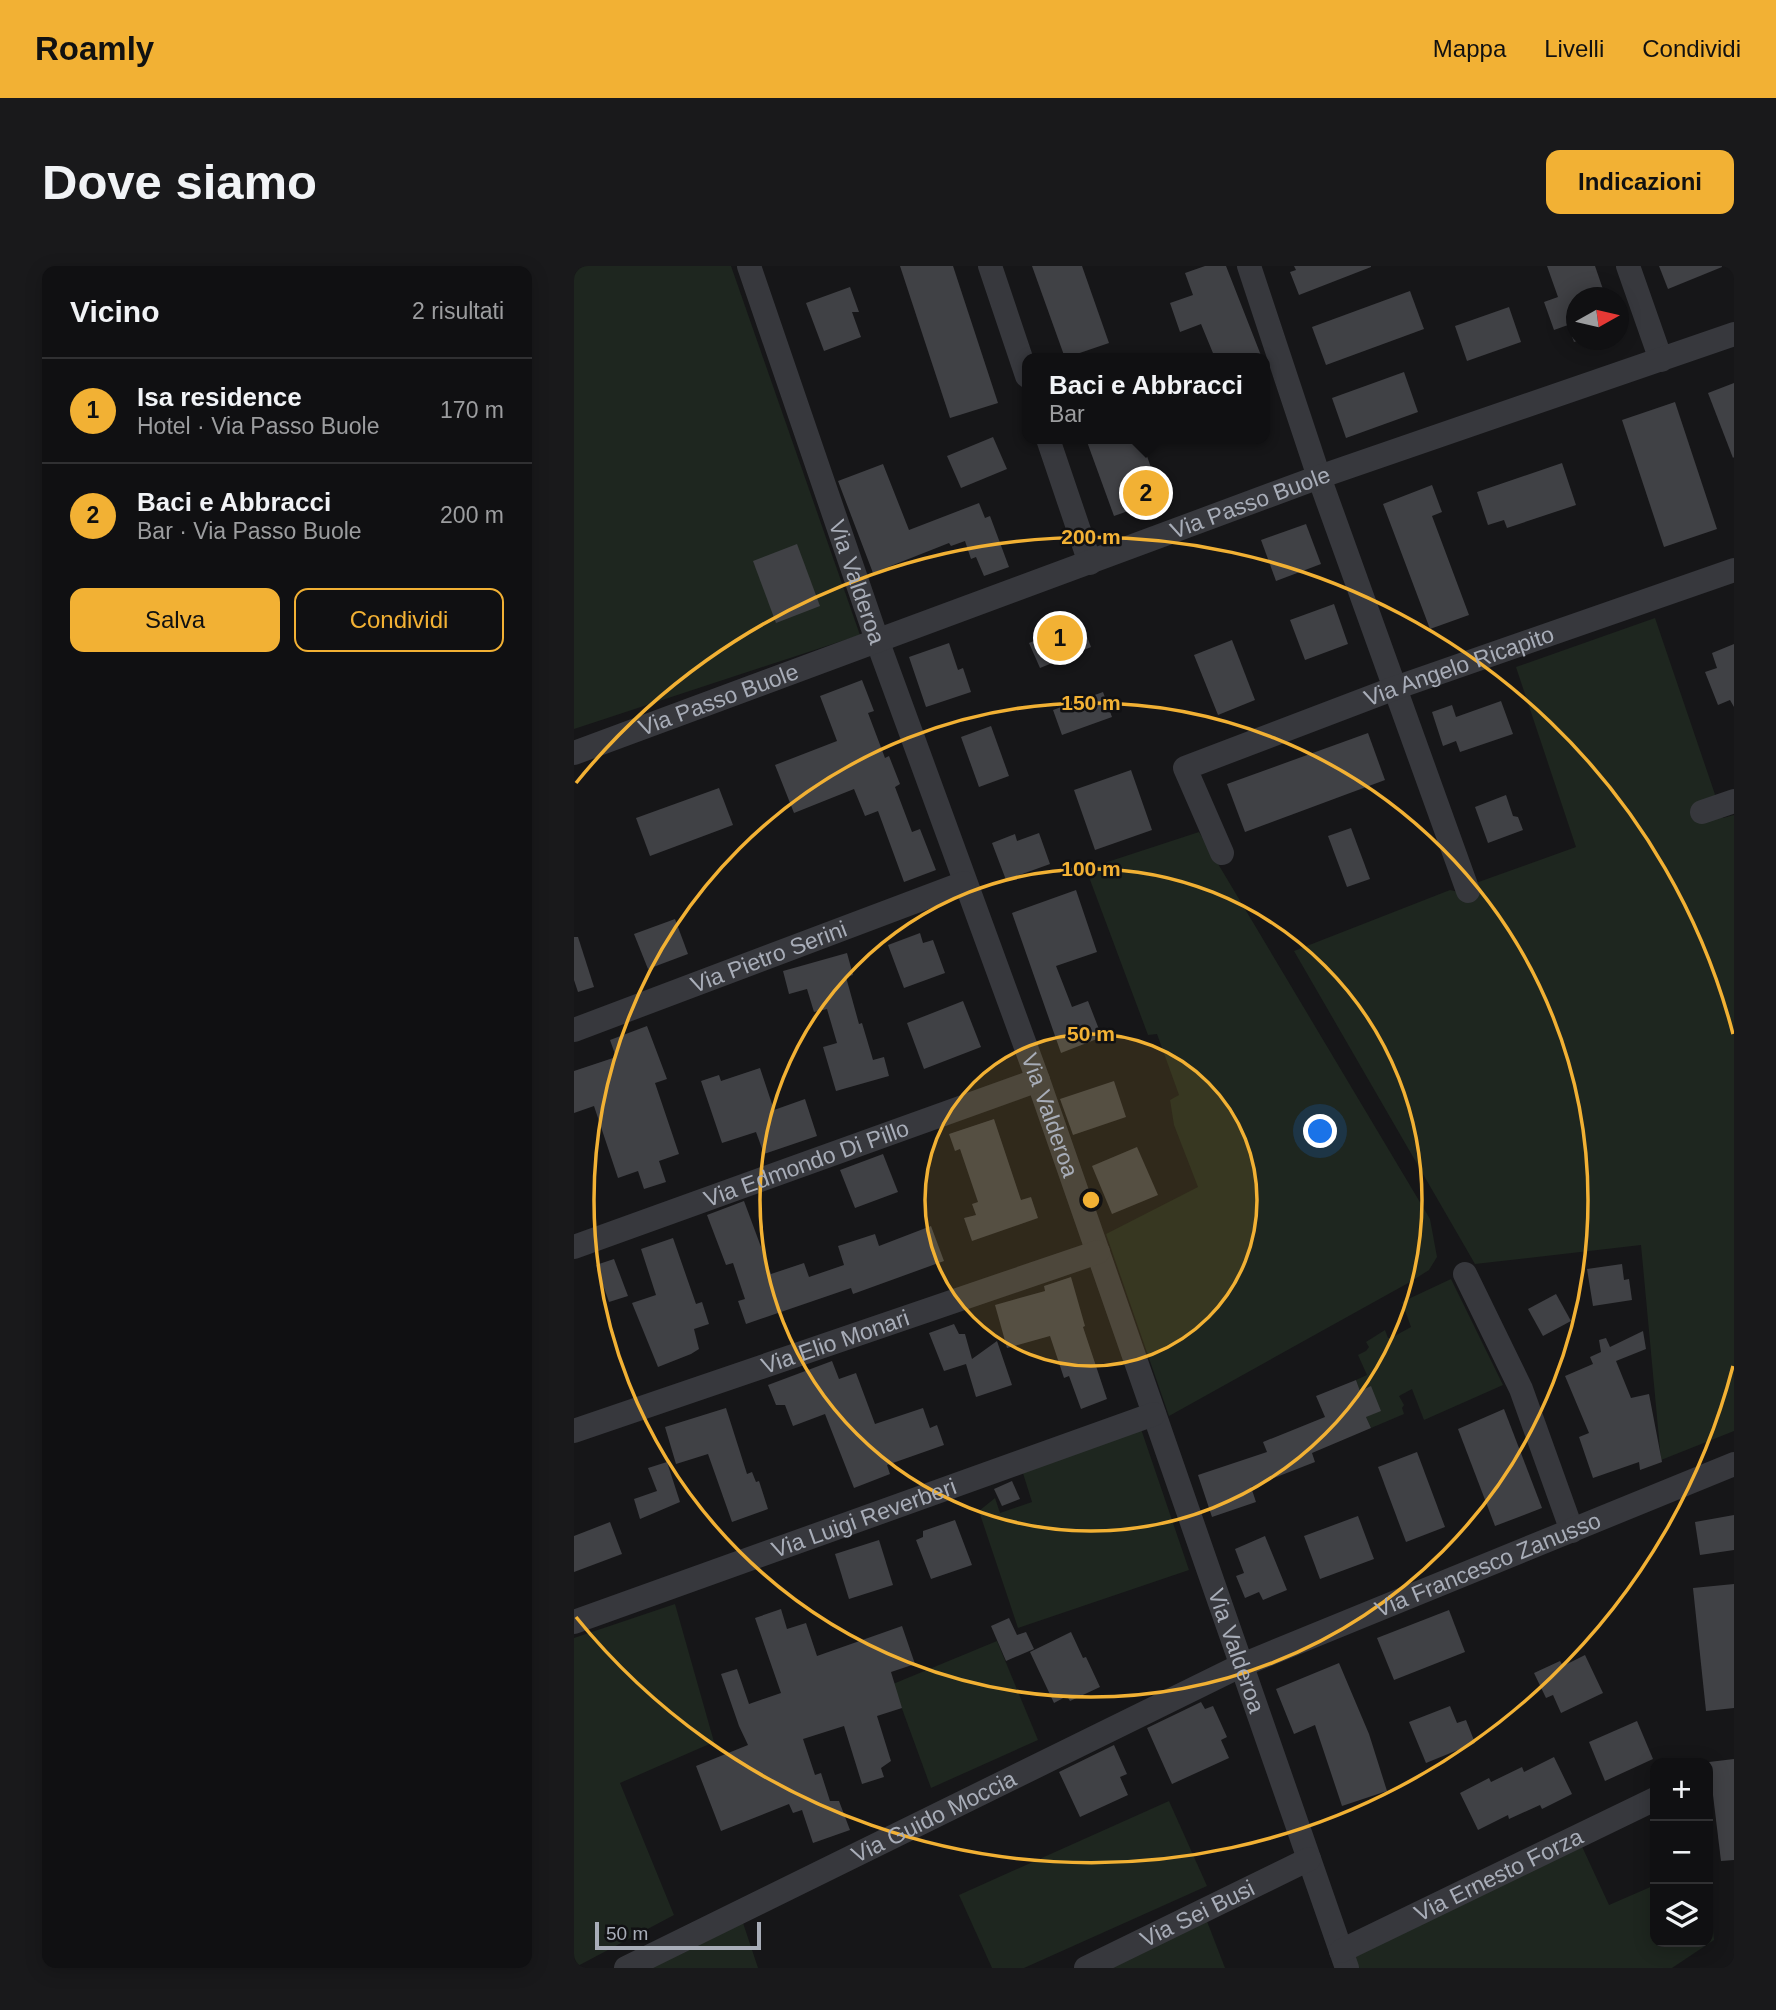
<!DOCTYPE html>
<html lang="it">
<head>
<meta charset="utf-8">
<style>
  :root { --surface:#101012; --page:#19191b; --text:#f1f3f6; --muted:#9c9d9f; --line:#303032; --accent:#f2b134 }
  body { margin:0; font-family:Helvetica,sans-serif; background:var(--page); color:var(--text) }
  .controls { position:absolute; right:21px; bottom:21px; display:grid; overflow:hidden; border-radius:14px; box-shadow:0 4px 18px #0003 }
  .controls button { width:63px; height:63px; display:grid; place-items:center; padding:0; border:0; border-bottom:2px solid var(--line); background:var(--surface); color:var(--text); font:35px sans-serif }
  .compass { position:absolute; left:992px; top:21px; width:63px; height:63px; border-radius:50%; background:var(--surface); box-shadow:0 4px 18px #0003; rotate:82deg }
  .scale { position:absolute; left:21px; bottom:18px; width:166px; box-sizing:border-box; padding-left:7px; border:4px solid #a8adb8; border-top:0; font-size:19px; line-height:24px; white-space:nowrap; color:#a8adb8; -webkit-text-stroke:5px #111113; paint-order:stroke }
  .you { position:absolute; left:747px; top:866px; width:24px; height:24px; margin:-18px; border:5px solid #fff; border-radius:50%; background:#1a73e8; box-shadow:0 0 0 10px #1a73e833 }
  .badge { display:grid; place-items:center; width:46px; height:46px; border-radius:50%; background:var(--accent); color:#111; font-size:23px; font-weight:700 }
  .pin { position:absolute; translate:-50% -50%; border:4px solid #fff; box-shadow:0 2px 7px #0006 }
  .popup { position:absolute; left:448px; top:87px; width:248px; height:91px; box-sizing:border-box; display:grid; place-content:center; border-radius:14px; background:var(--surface); filter:drop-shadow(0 2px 5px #0005); font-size:23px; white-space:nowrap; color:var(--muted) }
  .popup b { font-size:26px; color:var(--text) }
  .popup::after { content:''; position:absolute; left:50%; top:100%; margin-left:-14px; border:14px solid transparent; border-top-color:var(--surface) }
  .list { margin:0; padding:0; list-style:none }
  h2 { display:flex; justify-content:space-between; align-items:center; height:91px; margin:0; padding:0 28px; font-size:30px }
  h2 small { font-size:23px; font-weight:400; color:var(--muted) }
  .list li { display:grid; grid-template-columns:46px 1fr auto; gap:21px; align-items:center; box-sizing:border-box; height:105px; padding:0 28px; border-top:2px solid var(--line) }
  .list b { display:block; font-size:26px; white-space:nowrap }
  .list p { margin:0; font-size:23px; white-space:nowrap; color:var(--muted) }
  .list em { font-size:23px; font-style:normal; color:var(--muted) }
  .actions { display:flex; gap:14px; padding:21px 28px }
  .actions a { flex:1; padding:16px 0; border:2px solid var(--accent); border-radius:14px; text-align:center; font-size:24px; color:var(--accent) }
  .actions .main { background:var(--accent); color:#111 }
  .icon { flex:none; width:38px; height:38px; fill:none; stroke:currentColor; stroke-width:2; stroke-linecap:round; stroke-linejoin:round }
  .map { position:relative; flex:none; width:1160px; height:1702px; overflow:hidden; border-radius:14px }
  header { display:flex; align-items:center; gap:42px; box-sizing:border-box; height:98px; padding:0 35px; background:var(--accent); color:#111 }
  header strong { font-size:33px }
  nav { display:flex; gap:38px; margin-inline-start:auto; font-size:24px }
  .intro { display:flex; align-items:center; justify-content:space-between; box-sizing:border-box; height:168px; padding:0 42px }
  h1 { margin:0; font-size:49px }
  .button { padding:18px 32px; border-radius:14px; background:var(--accent); color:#111; font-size:24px; font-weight:700 }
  main { display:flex; gap:42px; padding:0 42px }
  aside { flex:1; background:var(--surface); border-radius:14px; box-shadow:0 4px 18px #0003 }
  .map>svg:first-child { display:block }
  .green { fill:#1e261f }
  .building { fill:#404145 }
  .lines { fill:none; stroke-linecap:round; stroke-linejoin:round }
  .minor { stroke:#37383d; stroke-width:24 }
  .ring { fill:none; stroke:#f2b134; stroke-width:3.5 }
  .labels { text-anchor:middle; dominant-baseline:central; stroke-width:5; stroke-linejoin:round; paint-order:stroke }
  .street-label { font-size:23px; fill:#a8adb8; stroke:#111113 }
  .centre { fill:#f2b134; stroke:#111113; stroke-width:3.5 }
  .ring-label { font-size:21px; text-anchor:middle; font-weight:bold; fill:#f2b134; stroke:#111113; stroke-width:5; stroke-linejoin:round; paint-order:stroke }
</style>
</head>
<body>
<header>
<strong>Roamly</strong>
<nav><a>Mappa</a><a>Livelli</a><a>Condividi</a></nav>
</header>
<div class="intro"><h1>Dove siamo</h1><a class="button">Indicazioni</a></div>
<main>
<aside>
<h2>Vicino<small>2 risultati</small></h2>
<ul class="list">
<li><span class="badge">1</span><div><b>Isa residence</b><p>Hotel · Via Passo Buole</p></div><em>170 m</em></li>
<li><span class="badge">2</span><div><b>Baci e Abbracci</b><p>Bar · Via Passo Buole</p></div><em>200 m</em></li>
</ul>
<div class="actions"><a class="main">Salva</a><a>Condividi</a></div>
</aside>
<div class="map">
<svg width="1160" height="1702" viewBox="0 0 1160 1702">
  <rect width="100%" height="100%" fill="#161618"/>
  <g class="green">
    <path d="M0,0H157L286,369L0,463Z"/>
    <path d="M1081,352L1149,552L1160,549V1165L1087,1194L1067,979L901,998L720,685L876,624L898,629L899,618L1002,581L942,401Z"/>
    <path d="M625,566L856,953L863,991L855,1004L836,1016L595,1150L532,968L624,921L600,859L596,834L605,829L583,768L574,769L512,603Z"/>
    <path d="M877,1013L929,1119L850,1154L838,1123L825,1130L830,1139L828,1142L830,1148L797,1162L792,1151L796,1121L786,1125L782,1114L793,1109L784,1089L792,1085L795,1081L792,1076L811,1064L814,1072H817L837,1061L828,1036Z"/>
    <path d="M567,1163L615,1304L444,1362L405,1245L421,1232L426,1247L458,1236L448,1204Z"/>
    <path d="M101,1338L140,1476L46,1517L100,1649L0,1702V1372Z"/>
    <path d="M423,1375L464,1474L357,1522L319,1418Z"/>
    <path d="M595,1535L633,1620L450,1702H418L385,1629Z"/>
    <path d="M1005,1574L1035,1639L1081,1619V1676H1134V1613L1140,1674L1098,1702H776L770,1686Z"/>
    <path d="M629,1645L651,1702H524Z"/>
    <path d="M167,1651L184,1702H60Z"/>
  </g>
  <g class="building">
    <path d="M326,0H379L424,137L376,152Z"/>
    <path d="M458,0H508L535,77L491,92Z"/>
    <path d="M631,0H652L688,92H641L627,58L606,66L596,37L619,29L611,7Z"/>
    <path d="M720,0H797V1L725,29L716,6L722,4Z"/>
    <path d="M973,0H1021L1032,32H1003V75L1000,76L994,59L980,64L970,36L984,31Z"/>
    <path d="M1085,0H1148V1L1094,23Z"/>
    <path d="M276,21L285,46H278L287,71L250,85L232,37Z"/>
    <path d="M836,25L850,63L752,99L738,61Z"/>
    <path d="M935,41L947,76L893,95L881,60Z"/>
    <path d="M830,106L844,146L772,172L758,132Z"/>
    <path d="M1160,117V191L1159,192L1134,127Z"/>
    <path d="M1101,136L1143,263L1090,281L1048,154Z"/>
    <path d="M419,171L433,203L387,222L373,190Z"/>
    <path d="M512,173H567L588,233L540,250Z"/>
    <path d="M988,197L1002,239L933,262L930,254L914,259L903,226Z"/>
    <path d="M309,198L335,264L405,237L411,252L416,250L435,301L410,310L402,291L397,293L391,275L377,280L375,277L299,307L264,215Z"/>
    <path d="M858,219L868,246L858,250L895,349L856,363L809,238Z"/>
    <path d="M732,258L747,298L702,315L687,274Z"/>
    <path d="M223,278L246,340L202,357L179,295Z"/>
    <path d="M760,338L774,378L731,394L716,354Z"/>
    <path d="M507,355L517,381L466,402L455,377Z"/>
    <path d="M658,374L681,434L644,449L620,389Z"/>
    <path d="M375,377L384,404L389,402L397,426L352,441L335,391Z"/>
    <path d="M1160,378V441L1156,434L1144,439L1131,406L1143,402L1138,387Z"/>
    <path d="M288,414L300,445L294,447L311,492L315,490L326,518L321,521L338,566L346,563L362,604L330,616L304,545L291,550L280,523L220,547L201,499L263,475L246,430Z"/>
    <path d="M529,426L538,451L488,469L479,444Z"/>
    <path d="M927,435L939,468L886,486L882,475L869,480L858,446L878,439L882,451Z"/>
    <path d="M417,460L435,510L405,521L387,471Z"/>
    <path d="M794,467L811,514L671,566L653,518Z"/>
    <path d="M557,504L578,564L521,584L500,524Z"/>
    <path d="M145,522L159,559L76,590L62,552Z"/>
    <path d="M932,529L939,550L944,551L949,564L914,577L901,541Z"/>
    <path d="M777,562L796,613L773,621L754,570Z"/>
    <path d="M465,567L476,598L432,614L418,577L441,568L443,575Z"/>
    <path d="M502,624L523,686L482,700L498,741L514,735L528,771L487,787L438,647Z"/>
    <path d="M101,653L114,688L74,703L60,668Z"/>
    <path d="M346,667L349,677L359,674L371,707L330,722L314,679Z"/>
    <path d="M0,671H4L20,721L4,726L0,714Z"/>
    <path d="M273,687L279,709L272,711L285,758L288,757L299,794L310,791L315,810L262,825L249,781L263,777L253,743L240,746L233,723L215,728L209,705Z"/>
    <path d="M389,735L407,781L350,803L333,757Z"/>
    <path d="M73,760L93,813L81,817L105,888L85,895L92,916L70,923L64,905L44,912L20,840L0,847V805L42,791L36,774Z"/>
    <path d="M186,802L200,844L231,833L243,870L190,888L182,866L148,877L127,815L145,809L147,815Z"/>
    <path d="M540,815L552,851L499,869L486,833Z"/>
    <path d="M420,853L447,934L457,931L464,952L398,975L390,952L402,949L398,938L404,936L386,883L381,885L375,868Z"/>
    <path d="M563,881L584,929L538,948L518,900Z"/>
    <path d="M309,888L324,926L281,942L266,904Z"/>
    <path d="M170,935L197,1008L230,997L235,1011L270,999L264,980L301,968L305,980L357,960L370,995L279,1028L277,1022L172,1058L164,1035L171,1033L159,997L152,999L133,949Z"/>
    <path d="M99,972L122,1038L128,1036L135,1058L120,1063L125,1083L117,1088L84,1101L58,1037L82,1029L67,983Z"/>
    <path d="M40,993L54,1030L35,1036L22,999Z"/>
    <path d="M1048,998L1050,1014L1055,1013L1058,1034L1019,1040L1013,1003Z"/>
    <path d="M497,1011L511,1060L509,1061L533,1133L507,1143L495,1110L490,1112L476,1070L433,1082L421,1039L471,1025L470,1020Z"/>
    <path d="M982,1028L997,1055L969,1070L954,1043Z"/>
    <path d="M380,1058L385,1068H391L398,1093L423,1075L438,1119L402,1131L392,1098L370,1105L355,1067Z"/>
    <path d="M1069,1065L1072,1083L1042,1095L1057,1132L1075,1128L1088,1196L1066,1204L1065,1196L1019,1212L1005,1171L1015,1167L991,1110L1019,1098L1016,1091L1027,1086L1025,1074L1032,1072L1036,1081Z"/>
    <path d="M258,1095L265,1113L282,1107L301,1158L349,1142L356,1162L363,1159L370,1179L313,1199L316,1208L280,1222L251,1148L219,1160L211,1139H202L194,1119Z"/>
    <path d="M782,1114L786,1125L797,1120L807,1145L792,1151L797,1162L738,1187L741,1196L677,1221L682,1236L638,1251L624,1209L693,1186L689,1176L751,1151L742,1130Z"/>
    <path d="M152,1142L173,1208L178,1206L182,1216L185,1215L194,1243L158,1256L134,1188L102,1198L91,1161Z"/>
    <path d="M930,1143L968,1242L921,1260L884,1163Z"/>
    <path d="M843,1186L871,1261L832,1276L804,1201Z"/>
    <path d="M93,1196L106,1236L66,1253L60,1233L83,1225L74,1202Z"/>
    <path d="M438,1215L446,1233L428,1240L420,1223Z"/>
    <path d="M1160,1249V1284L1126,1289L1121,1256Z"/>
    <path d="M784,1250L800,1293L746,1313L730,1270Z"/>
    <path d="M381,1254L398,1299L357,1313L342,1274L349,1271V1265Z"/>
    <path d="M36,1256L48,1288L0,1306V1270Z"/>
    <path d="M691,1270L713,1324L689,1334L685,1326L671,1332L662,1310L670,1307L661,1283Z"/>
    <path d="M305,1274L319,1319L275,1333L261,1288Z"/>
    <path d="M1160,1318V1442L1132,1445L1119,1322Z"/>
    <path d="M207,1343L213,1363L232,1357L243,1390L328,1360L341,1398L317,1406L328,1442L303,1450L317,1495L307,1502L310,1511L288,1518L270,1460L229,1473L241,1509L247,1507L256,1535H265L276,1564L239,1577L228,1544L219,1547L215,1538L147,1565L122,1500L174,1479L165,1460L147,1408L163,1403L175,1438L207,1427L181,1352Z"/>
    <path d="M875,1344L891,1386L820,1414L803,1372Z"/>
    <path d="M435,1352L443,1369L452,1366L460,1383L432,1395L417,1360Z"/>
    <path d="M497,1366L509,1392L512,1391L526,1421L496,1435L493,1430L480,1437L456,1386Z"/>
    <path d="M1011,1389L1029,1427L987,1447L979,1429L972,1432L960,1407L986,1395L989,1400Z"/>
    <path d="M765,1397L795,1468L813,1525L768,1540L741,1459L720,1468L702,1423Z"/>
    <path d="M627,1436L631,1443L639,1440L653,1471L647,1474L655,1492L598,1518L573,1462Z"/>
    <path d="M876,1440L883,1457L892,1454L901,1477L852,1497L835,1456Z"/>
    <path d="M1063,1455L1079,1493L1031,1515L1015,1476Z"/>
    <path d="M540,1479L553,1508L546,1511L554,1529L506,1551L485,1506Z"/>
    <path d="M980,1491L998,1528L968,1543L966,1539L935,1553L934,1549L904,1564L886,1527L915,1512L917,1516L948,1501L950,1506Z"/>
    <path d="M1160,1493V1594L1147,1595L1135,1496Z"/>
  </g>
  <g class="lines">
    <g class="minor">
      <path id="s1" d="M175,0L303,374L464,814L773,1702"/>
      <path d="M416,0L453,110"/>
      <path d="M675,0L745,211L894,625"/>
      <path d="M1054,0L1087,94"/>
      <path d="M474,173L516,297"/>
      <path id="s2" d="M0,487L745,211L1160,68"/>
      <path d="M1128,546L1160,535"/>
      <path id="s3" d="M648,587L611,502L821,422L1160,304"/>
      <path id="s4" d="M0,764L390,617"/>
      <path id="s5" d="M0,981L464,814"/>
      <path d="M891,1008L947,1123L998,1265"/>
      <path id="s6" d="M0,1165L524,986"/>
      <path id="s7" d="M0,1356L580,1148"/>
      <path id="s8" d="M767,1685L1081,1533"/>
      <path id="s9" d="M52,1702L668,1399L1160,1198"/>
      <path id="s10" d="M512,1702L735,1593"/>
    </g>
  </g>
  <circle cx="517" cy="934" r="166" fill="#f2b134" fill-opacity=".12"/>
  <g class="ring">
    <circle cx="517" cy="934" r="166"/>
    <circle cx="517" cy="934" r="331"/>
    <circle cx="517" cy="934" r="497"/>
    <path d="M1159 1100A663 663 0 0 1 2 1351M2 517A663 663 0 0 1 1159 768"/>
  </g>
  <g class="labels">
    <g class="street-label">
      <text stroke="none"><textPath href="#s2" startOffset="721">Via Passo Buole</textPath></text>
      <text stroke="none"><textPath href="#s1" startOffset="334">Via Valderoa</textPath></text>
      <text stroke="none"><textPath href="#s3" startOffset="385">Via Angelo Ricapito</textPath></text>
      <text stroke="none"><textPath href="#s2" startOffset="154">Via Passo Buole</textPath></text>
      <text stroke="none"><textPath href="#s4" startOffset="208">Via Pietro Serini</textPath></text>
      <text stroke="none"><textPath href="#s1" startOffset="901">Via Valderoa</textPath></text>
      <text stroke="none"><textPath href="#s5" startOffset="247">Via Edmondo Di Pillo</textPath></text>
      <text stroke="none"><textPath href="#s6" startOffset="276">Via Elio Monari</textPath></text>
      <text stroke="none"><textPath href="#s7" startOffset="308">Via Luigi Reverberi</textPath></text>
      <text stroke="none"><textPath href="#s9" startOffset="952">Via Francesco Zanusso</textPath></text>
      <text stroke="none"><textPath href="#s1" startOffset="1468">Via Valderoa</textPath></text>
      <text stroke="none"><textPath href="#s9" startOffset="343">Via Guido Moccia</textPath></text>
      <text stroke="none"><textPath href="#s8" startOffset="175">Via Ernesto Forza</textPath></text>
      <text stroke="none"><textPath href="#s10" startOffset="124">Via Sei Busi</textPath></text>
    </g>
  </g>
  <circle cx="517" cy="934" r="10" class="centre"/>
  <g class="ring-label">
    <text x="517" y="278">200 m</text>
    <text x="517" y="444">150 m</text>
    <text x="517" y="610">100 m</text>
    <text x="517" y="775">50 m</text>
  </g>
</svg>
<div class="controls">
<button>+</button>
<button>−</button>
<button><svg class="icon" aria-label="layers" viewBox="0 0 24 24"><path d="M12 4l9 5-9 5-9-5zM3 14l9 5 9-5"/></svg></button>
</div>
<svg class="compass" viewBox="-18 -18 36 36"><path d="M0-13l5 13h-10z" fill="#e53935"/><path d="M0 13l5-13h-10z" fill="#9c9d9f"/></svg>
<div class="scale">50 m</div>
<div class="you"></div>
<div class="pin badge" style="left:486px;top:372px">1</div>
<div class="pin badge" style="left:572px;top:227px">2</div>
<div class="popup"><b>Baci e Abbracci</b>Bar</div>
</div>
</main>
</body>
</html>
